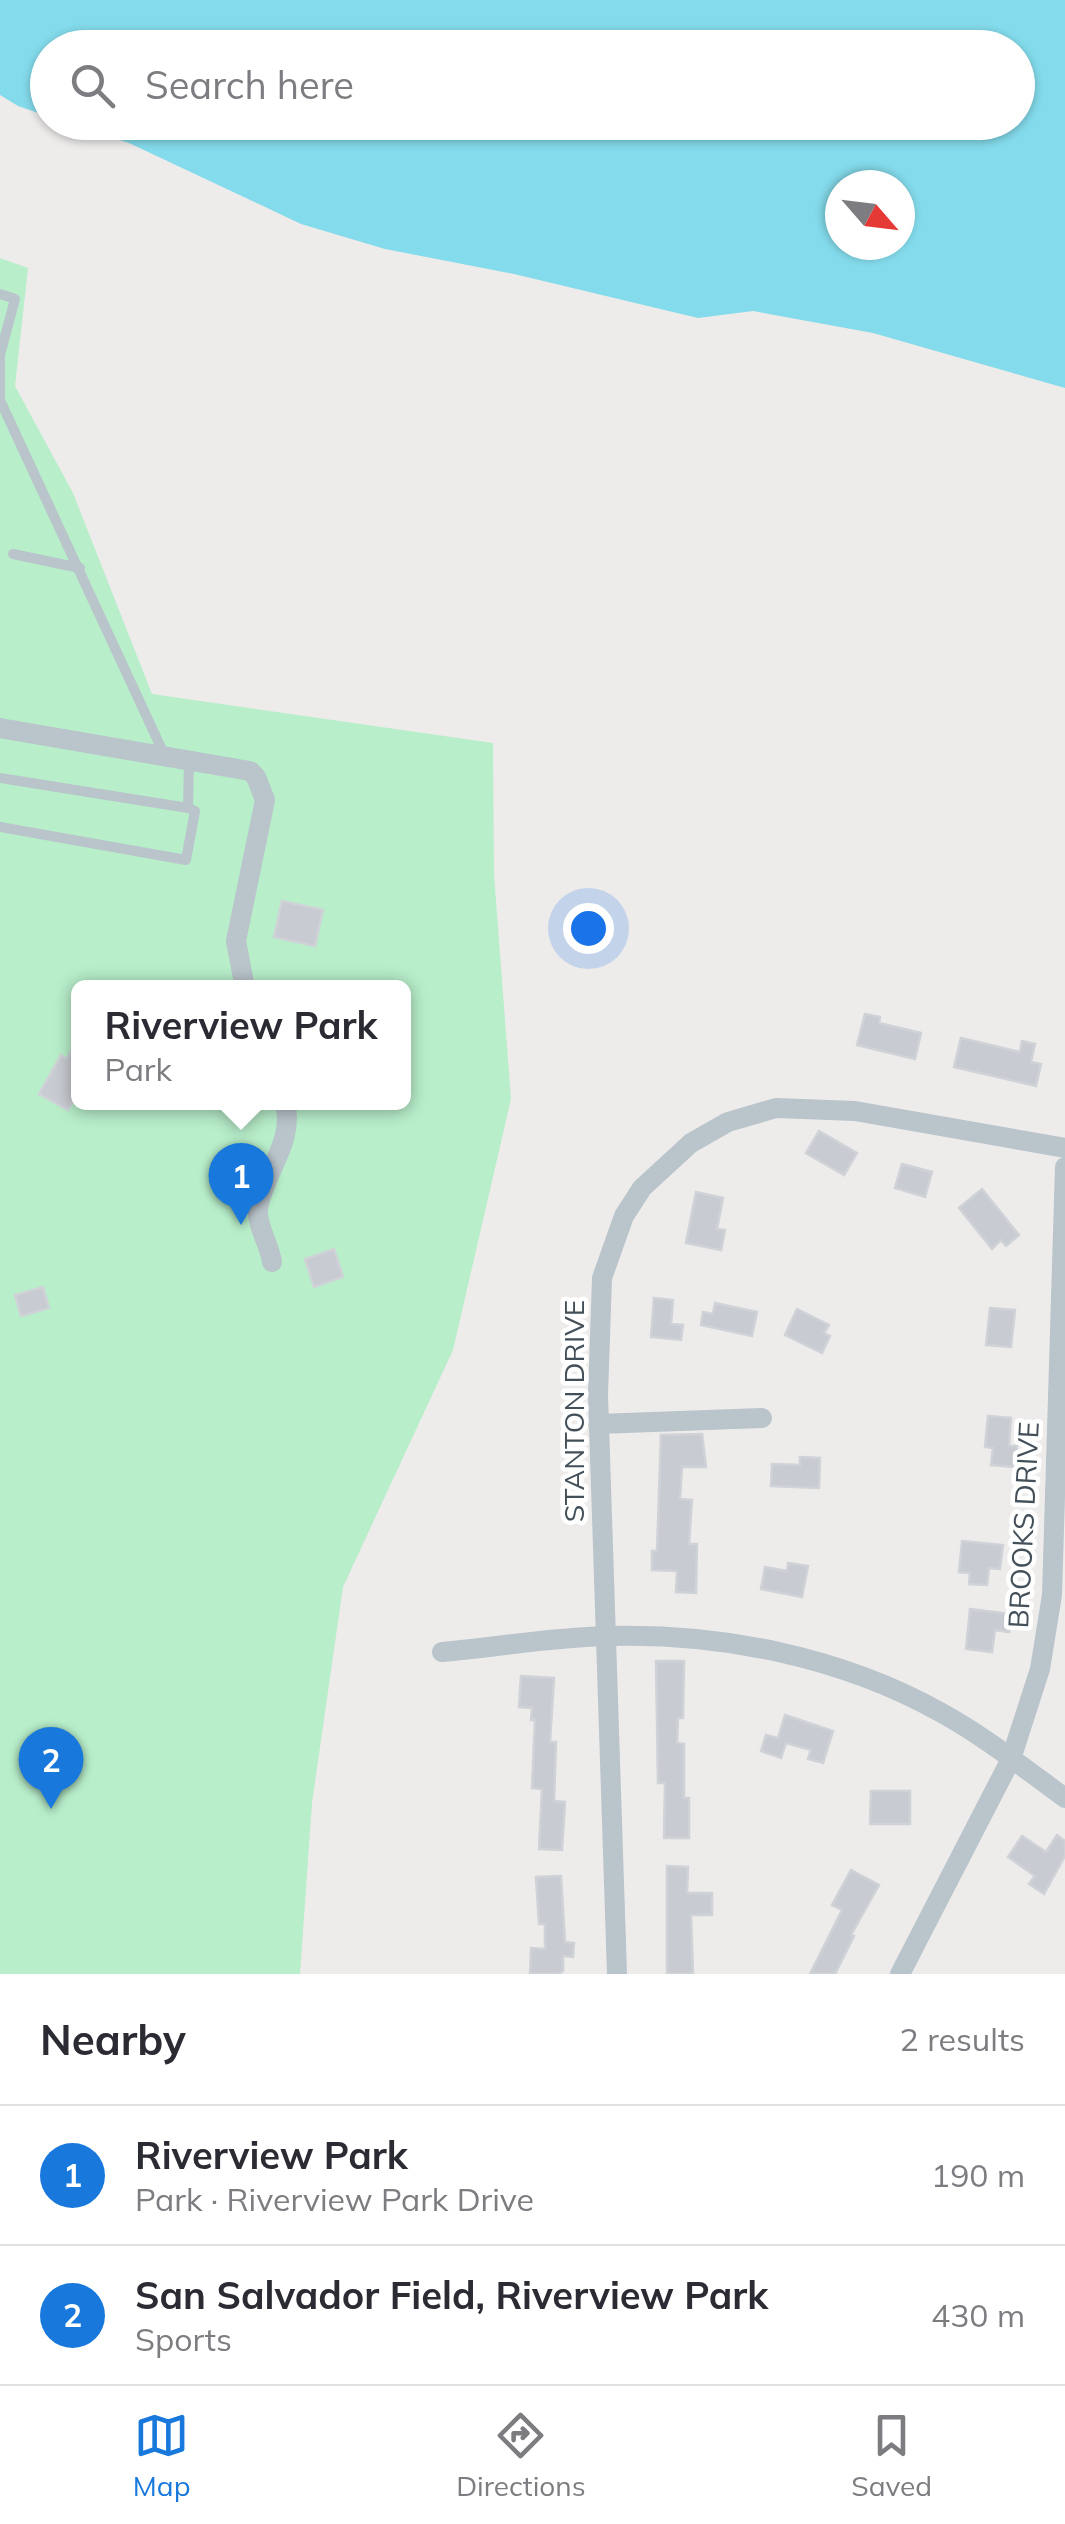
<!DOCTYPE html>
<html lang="en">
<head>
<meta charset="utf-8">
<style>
  :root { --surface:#fff; --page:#f2f2f3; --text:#2b2b33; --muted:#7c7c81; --line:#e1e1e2; --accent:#1878db }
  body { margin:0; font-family:Mulish,sans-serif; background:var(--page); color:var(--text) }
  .compass { position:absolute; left:825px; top:170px; width:90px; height:90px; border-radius:50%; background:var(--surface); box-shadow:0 2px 8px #0004; rotate:118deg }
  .you { position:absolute; left:588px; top:928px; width:35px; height:35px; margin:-25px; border:8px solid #fff; border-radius:50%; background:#1a73e8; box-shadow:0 0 0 15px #1a73e833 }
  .badge { display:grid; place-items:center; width:65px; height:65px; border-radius:50%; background:var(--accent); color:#fff; font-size:32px; font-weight:700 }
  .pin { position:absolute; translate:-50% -82px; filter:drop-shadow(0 2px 5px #0008) }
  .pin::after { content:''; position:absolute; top:52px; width:35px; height:30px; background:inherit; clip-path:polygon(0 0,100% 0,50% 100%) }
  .popup { position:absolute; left:71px; top:980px; width:340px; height:130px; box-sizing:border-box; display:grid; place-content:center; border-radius:15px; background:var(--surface); filter:drop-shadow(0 2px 8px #0005); font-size:32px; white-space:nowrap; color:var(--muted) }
  .popup b { font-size:38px; color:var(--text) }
  .popup::after { content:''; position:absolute; left:50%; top:100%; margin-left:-20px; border:20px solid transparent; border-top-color:var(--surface) }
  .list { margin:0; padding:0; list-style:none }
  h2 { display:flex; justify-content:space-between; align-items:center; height:130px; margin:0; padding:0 40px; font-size:42px }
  h2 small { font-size:32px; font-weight:400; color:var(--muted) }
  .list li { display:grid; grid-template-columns:65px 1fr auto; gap:30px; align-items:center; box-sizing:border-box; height:140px; padding:0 40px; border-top:2px solid var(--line) }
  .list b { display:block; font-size:38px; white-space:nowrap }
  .list p { margin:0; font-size:32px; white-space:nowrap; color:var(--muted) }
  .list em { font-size:32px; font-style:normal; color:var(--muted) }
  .icon { flex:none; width:55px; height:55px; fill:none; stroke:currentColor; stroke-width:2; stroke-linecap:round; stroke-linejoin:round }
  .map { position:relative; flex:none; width:1065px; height:1974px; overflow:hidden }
  .search { position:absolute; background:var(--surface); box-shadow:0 2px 8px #0004; left:30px; right:30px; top:30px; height:110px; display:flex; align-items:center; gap:25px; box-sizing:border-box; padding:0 35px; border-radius:55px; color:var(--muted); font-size:38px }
  .sheet { height:410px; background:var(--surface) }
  nav { display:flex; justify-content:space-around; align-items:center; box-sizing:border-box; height:140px; border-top:2px solid var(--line); background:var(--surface); font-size:28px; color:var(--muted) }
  nav a { display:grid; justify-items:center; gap:5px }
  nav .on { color:var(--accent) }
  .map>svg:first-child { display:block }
  .green { fill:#b8eeca; fill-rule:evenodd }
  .water { fill:#84dbeb; fill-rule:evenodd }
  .building { fill:#c8cbd1; stroke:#cfd2d7; stroke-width:2.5 }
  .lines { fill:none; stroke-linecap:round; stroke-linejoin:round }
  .lane { stroke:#b9c4cb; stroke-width:10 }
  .street { stroke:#b9c4cb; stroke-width:20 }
  .labels { text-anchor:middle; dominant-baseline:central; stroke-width:9; stroke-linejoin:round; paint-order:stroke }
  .street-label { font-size:28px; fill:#445059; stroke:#fff }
</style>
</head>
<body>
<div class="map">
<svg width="1065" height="1974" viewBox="0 0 1065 1974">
  <rect width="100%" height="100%" fill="#eeebeb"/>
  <path class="green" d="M0,258L28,268L15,386L73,493L152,694L493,743L494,874L511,1099L453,1350L343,1587L312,1803L300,1974H0ZM79,988H404V1102H79Z"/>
  <path class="water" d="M0,0H1065V388L873,333L753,311L698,318L514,274L385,249L301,224L129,143L67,123L1018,122V48H48L47,116L18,106L0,95ZM840,185H900V245H840Z"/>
  <g class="building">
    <path d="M282,901L323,910L315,946L274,937Z"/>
    <path d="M865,1014L880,1017L879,1023L921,1033L915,1059L857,1045Z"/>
    <path d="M78,1037V1091L68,1110L39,1094L61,1055L67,1059Z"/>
    <path d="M961,1038L1020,1052L1022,1041L1035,1044L1031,1062L1041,1064L1036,1086L954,1067Z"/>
    <path d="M819,1131L857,1153L844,1175L806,1153Z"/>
    <path d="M902,1164L932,1172L925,1197L895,1188Z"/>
    <path d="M982,1189L1019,1235L1006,1246L1001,1240L992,1249L959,1208Z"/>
    <path d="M696,1192L723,1198L717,1229L725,1230L721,1250L686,1243Z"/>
    <path d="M334,1249L343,1277L314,1287L305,1259Z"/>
    <path d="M43,1287L49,1308L21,1316L15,1295Z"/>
    <path d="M654,1298L673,1300L671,1324L683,1325L681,1340L651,1337Z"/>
    <path d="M715,1303L757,1312L752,1336L701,1325L703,1312L713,1314Z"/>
    <path d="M990,1308L1015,1310L1011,1347L986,1345Z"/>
    <path d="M797,1309L829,1325L824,1333L830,1336L822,1353L785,1335Z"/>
    <path d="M988,1416L1011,1418L1009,1446H1017L1015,1467L991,1465L993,1448L985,1447Z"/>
    <path d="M702,1434L706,1467H682L680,1499L692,1500L689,1544H697L696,1593L676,1592L677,1571L652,1570V1551H657L661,1435Z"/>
    <path d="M800,1457L820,1458L819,1488L771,1486L772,1464L800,1465Z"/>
    <path d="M962,1541L1003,1545L1000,1569L989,1568L987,1585L969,1584L970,1573L959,1572Z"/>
    <path d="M788,1563L808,1566L802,1597L761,1589L765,1567L787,1571Z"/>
    <path d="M970,1609L1011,1614L1009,1632L995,1630L992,1652L966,1649Z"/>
    <path d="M656,1661H684L683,1718H678L677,1743L684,1744V1798H689V1838H664L665,1783H658Z"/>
    <path d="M521,1676L554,1678L550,1742H556L554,1801L565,1802L562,1850L539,1849L542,1789L532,1788L535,1720H531L532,1708L519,1707Z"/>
    <path d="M785,1715L833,1731L823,1763L808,1759L811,1750L786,1743L781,1758L761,1751L766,1735L778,1738Z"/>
    <path d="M871,1791H910V1824H870Z"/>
    <path d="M1057,1835L1065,1841V1856L1044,1894L1029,1884L1035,1876L1008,1857L1022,1836L1046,1852Z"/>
    <path d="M667,1866L688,1867L687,1893H712V1915H691L693,1974H667Z"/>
    <path d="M851,1870L879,1885L851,1935L854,1936L835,1974H810L842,1910L832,1905Z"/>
    <path d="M561,1876L565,1942L574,1943L573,1957L563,1956V1971L559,1974H530L531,1948L545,1949V1924H539L536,1877Z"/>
  </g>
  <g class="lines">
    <g class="lane">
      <path d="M0,294L15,299L0,355V396"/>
      <path d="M0,400L164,754"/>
      <path d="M13,554L80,568"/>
      <path d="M0,778L188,808"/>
      <path d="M0,827L186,860L195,811L188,808L189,760"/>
    </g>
    <g class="street">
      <path d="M0,728L250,771L256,777L265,800L236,941L245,988"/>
      <path d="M272,1262C270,1246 256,1224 258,1209C264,1171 295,1143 285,1102"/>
      <path d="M598,1424L762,1418"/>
      <path d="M442,1652C497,1647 554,1637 609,1636C722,1633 841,1657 940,1712C984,1736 1024,1768 1065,1798"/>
      <path d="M617,1974L598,1395L602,1278L624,1216L642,1188L691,1143L728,1122L776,1108L855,1111L1065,1148"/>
      <path d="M900,1974L1011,1759L1040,1669L1052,1595L1065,1167"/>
    </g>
  </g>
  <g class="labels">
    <g class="street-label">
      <text transform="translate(573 1411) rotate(-90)">STANTON DRIVE</text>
      <text transform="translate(1023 1525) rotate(-87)">BROOKS DRIVE</text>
    </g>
  </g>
</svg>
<svg class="compass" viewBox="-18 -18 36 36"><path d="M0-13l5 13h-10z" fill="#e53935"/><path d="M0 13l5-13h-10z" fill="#7c7c81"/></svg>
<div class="you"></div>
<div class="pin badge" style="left:241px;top:1225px">1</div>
<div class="popup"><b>Riverview Park</b>Park</div>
<div class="pin badge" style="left:51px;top:1809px">2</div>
<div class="search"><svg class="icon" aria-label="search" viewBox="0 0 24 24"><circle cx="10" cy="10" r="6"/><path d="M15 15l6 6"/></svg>Search here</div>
</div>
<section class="sheet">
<h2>Nearby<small>2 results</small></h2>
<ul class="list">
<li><span class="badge">1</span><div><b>Riverview Park</b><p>Park · Riverview Park Drive</p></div><em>190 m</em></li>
<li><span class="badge">2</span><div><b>San Salvador Field, Riverview Park</b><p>Sports</p></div><em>430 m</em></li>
</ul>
</section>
<nav>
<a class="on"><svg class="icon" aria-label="map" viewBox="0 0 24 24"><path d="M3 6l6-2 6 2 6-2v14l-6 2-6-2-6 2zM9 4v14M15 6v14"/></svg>Map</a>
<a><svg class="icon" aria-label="directions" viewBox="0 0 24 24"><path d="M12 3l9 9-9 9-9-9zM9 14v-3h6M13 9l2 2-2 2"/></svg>Directions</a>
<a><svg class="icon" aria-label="saved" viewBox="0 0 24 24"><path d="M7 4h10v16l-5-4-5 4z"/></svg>Saved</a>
</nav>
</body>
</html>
